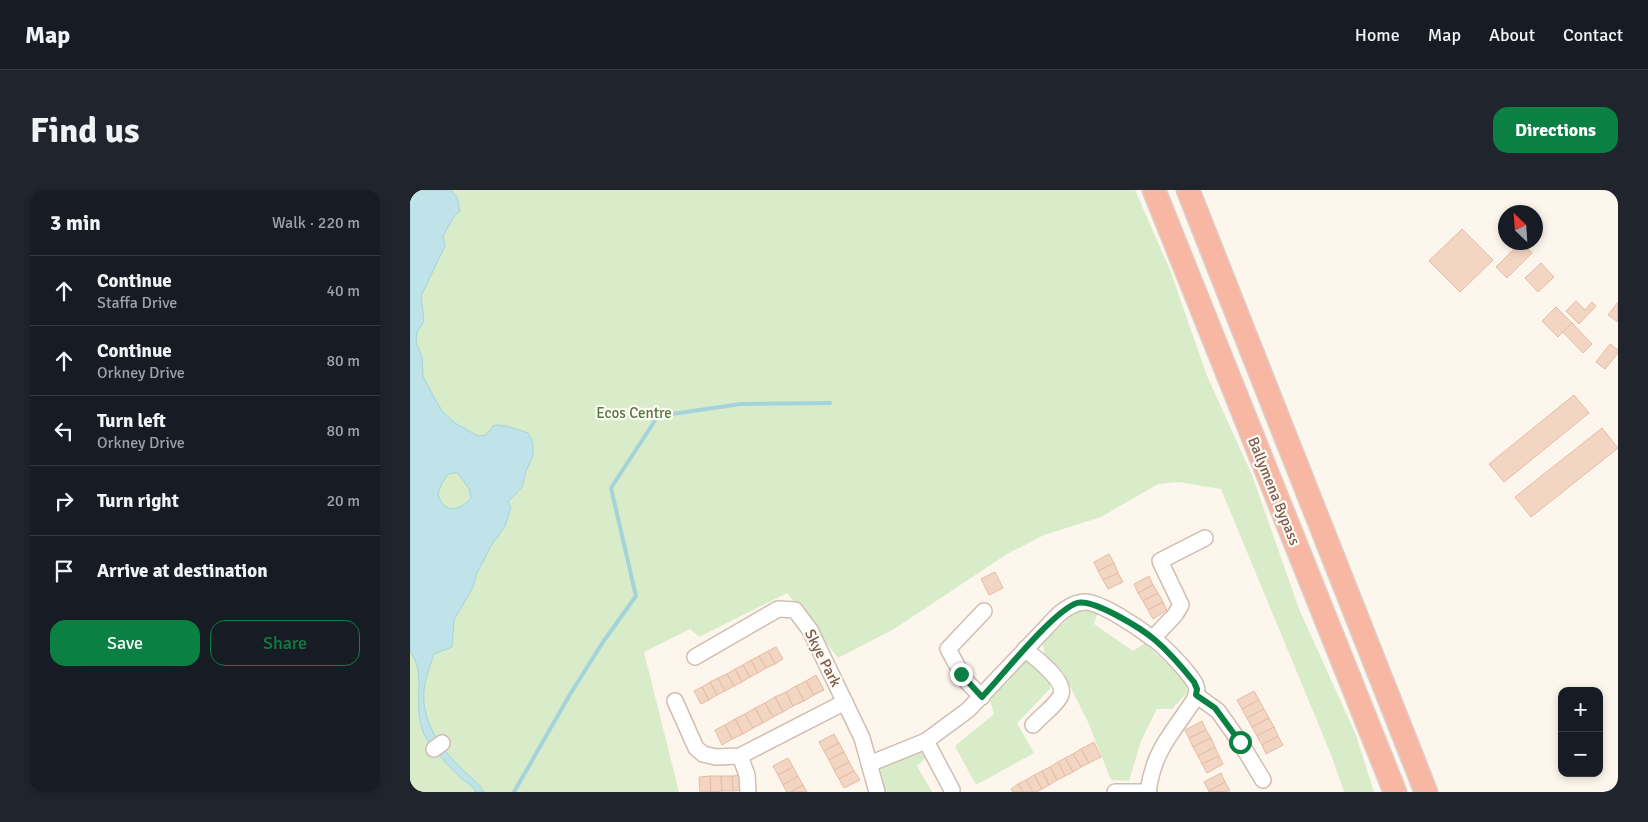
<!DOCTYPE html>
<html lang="en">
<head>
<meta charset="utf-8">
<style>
  :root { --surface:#171b24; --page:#20242c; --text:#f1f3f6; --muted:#9ea1a6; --line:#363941; --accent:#0b8043 }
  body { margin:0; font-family:Signika,sans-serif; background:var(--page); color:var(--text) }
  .controls { position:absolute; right:15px; bottom:15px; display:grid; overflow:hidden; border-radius:10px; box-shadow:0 2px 8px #0003 }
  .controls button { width:45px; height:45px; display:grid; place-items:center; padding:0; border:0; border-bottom:1px solid var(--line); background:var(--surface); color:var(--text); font:25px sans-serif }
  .compass { position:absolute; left:1088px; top:15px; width:45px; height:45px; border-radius:50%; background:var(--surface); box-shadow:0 2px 8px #0003; rotate:335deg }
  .stop { position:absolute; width:15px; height:15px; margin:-11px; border:4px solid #0b8043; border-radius:50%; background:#fff }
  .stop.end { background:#0b8043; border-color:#fff; box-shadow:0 1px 5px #0008 }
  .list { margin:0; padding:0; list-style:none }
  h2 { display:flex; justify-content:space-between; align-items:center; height:65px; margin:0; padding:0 20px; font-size:21px }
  h2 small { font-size:16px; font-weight:400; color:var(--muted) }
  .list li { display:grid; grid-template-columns:32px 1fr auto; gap:15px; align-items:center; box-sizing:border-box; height:70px; padding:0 20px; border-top:1px solid var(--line) }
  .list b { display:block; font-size:19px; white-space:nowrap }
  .list p { margin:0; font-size:16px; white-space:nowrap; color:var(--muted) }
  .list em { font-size:16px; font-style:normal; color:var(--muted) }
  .actions { display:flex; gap:10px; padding:15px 20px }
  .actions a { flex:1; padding:11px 0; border:1px solid var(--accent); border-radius:15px; text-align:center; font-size:18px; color:var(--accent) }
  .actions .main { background:var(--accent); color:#fff }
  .icon { flex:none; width:28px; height:28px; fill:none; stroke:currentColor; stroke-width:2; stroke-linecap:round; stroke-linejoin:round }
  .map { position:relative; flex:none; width:1208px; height:602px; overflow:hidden; border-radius:15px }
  header { display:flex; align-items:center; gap:30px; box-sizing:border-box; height:70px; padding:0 25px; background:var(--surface); border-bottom:1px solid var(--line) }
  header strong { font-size:24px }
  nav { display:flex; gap:28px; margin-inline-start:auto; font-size:18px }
  .intro { display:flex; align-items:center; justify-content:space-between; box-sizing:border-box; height:120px; padding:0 30px }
  h1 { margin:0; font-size:35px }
  .button { padding:12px 22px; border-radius:15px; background:var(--accent); color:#fff; font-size:18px; font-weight:700 }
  main { display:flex; gap:30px; padding:0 30px }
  aside { flex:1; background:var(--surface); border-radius:15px; box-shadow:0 2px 8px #0003 }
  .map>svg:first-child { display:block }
  .green { fill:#d8ecc9 }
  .water { fill:#bfe3e8; stroke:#a5d3da; fill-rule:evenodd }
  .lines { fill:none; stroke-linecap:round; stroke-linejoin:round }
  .stream { stroke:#a5d3da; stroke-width:4 }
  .building { fill:#f3d5c3; stroke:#e6bba3 }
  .minor-casing { stroke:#d1beb0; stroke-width:18 }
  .highway-casing { stroke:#dad1cd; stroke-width:25 }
  .minor { stroke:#fff; stroke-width:15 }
  .highway { stroke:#f7b7a3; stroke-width:22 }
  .route { stroke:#0b8043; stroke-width:6 }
  .labels { text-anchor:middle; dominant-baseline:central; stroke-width:4.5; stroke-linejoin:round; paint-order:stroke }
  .park-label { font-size:15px; fill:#537a41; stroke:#fffaf3 }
  .street-label { font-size:15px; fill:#7a5c4d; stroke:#fffaf3 }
</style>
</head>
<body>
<header>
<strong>Map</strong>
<nav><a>Home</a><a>Map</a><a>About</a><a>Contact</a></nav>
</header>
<div class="intro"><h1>Find us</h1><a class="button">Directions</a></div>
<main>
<aside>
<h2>3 min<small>Walk · 220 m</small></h2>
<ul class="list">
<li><svg class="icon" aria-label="ahead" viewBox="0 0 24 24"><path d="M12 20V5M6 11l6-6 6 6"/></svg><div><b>Continue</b><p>Staffa Drive</p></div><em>40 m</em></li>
<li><svg class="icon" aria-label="ahead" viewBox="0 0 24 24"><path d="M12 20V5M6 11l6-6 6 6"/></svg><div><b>Continue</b><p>Orkney Drive</p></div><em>80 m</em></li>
<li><svg class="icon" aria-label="left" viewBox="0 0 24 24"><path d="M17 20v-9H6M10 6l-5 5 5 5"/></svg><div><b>Turn left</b><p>Orkney Drive</p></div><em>80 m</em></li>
<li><svg class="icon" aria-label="right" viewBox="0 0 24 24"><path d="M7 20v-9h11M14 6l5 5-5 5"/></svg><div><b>Turn right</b></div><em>20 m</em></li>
<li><svg class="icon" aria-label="arrive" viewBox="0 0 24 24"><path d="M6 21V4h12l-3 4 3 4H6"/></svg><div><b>Arrive at destination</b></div></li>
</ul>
<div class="actions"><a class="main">Save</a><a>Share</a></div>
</aside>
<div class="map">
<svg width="1208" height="602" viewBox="0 0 1208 602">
  <rect width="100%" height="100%" fill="#fdf6ec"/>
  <g class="green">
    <path d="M0,0H725L760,80L797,186L842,285L889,419L946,545L964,602H934L922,567L811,299L769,292L748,294L691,327L634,345L597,364L484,439L428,468L377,403L289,447L280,439L234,462L269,602H0Z"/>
    <path d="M678,418L688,421L684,434L723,461L735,453L776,492L777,503L762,519H747L731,551L719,591L701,590L678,532L653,482L635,465L632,454L665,422Z"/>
    <path d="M615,471H622L641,488L640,499L607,533L624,563L566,595L545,556L584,524L580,510Z"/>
    <path d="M511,560L515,562L517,567L507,576L522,602H475L469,582L474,574Z"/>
  </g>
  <path class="water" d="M0,0H41L47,7L50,21L43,28L33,46L35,56L11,106L14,131L7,142L6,152L12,167L13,186L26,211L33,222L45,233L68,246L75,245C79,243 80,239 83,236C89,232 111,241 118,243L123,253V266L116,281L112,297L98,312L101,318L95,336L81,356L67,383L63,397L44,430L42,457L24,464C20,476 15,488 14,501C11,532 32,560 53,580C61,588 68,592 74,602H66C63,596 58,593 52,589C41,578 19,556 13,542C5,520 11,502 8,481C7,472 3,467 0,460ZM44,283H48L59,299L61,308C49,322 32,324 28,303L32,293L38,284Z"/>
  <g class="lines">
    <path class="stream" d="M104,602L159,506L193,452L226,406L201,298L248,226L331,214L420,213"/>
  </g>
  <g class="building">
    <path d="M1052,39L1083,70L1050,102L1019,71Z"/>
    <path d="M1111,52L1122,63L1097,88L1086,77Z"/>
    <path d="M1131,73L1144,87L1128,102L1115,88Z"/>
    <path d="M1166,111L1175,120L1182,112L1186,116L1169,134L1156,121Z"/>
    <path d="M1208,112V132L1198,125Z"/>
    <path d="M1146,117L1162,133L1148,147L1132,131Z"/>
    <path d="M1162,133L1182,154L1173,163L1153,142Z"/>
    <path d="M1200,154L1208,160V163L1195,179L1186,172Z"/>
    <path d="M1164,205L1179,223L1094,292L1079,274Z"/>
    <path d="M1192,238L1208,258L1121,327L1105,307Z"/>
    <path d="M699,364L704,373L688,381L684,372Z"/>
    <path d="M704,373L708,383L693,390L688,381Z"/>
    <path d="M585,382L593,398L579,405L571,389Z"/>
    <path d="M708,383L713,392L698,399L693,390Z"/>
    <path d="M739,386L743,395L728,403L724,394Z"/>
    <path d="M743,395L748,403L733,411L728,403Z"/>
    <path d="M748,403L753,412L738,420L733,411Z"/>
    <path d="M753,412L757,420L743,429L738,420Z"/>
    <path d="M366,457L373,469L365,474L358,461Z"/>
    <path d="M358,461L365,474L356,478L349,466Z"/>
    <path d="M349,466L356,478L348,483L341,470Z"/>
    <path d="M341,470L348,483L340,487L333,475Z"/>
    <path d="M333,475L340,487L332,492L325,479Z"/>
    <path d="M325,479L332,492L324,496L317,484Z"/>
    <path d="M317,484L324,496L315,501L308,488Z"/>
    <path d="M406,485L414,500L404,505L396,491Z"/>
    <path d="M308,488L315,501L307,505L300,492Z"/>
    <path d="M396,491L404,505L394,511L386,496Z"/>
    <path d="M300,492L307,505L299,510L292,497Z"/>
    <path d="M386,496L394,511L383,516L376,502Z"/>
    <path d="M292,497L299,510L291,514L284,501Z"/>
    <path d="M844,501L849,510L832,519L827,510Z"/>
    <path d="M376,502L383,516L373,522L365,507Z"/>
    <path d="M365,507L373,522L363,527L355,513Z"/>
    <path d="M849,510L854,519L837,528L832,519Z"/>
    <path d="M355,513L363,527L353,533L345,518Z"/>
    <path d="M345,518L353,533L343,538L335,524Z"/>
    <path d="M854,519L859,528L842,537L837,528Z"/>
    <path d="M335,524L343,538L333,544L325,529Z"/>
    <path d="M859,528L864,537L847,546L842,537Z"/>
    <path d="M325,529L333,544L322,549L315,535Z"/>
    <path d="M792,531L796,540L779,548L775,540Z"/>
    <path d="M315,535L322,549L312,555L305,540Z"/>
    <path d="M864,537L868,546L852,555L847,546Z"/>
    <path d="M796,540L801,548L783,557L779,548Z"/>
    <path d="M424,544L429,553L414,561L409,552Z"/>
    <path d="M868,546L873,555L856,564L852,555Z"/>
    <path d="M801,548L805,557L788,566L783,557Z"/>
    <path d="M684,552L691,567L679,573L671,559Z"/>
    <path d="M429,553L434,562L419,570L414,561Z"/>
    <path d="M805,557L809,566L792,574L788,566Z"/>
    <path d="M671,559L679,573L671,577L663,564Z"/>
    <path d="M434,562L439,572L424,580L419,570Z"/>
    <path d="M663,564L671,577L663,582L655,568Z"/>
    <path d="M809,566L813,574L797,583L792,574Z"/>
    <path d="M378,568L383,577L368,585L363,576Z"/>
    <path d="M655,568L663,582L655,586L648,572Z"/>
    <path d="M439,572L444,581L429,589L424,580Z"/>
    <path d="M648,572L655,586L647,590L640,577Z"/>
    <path d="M383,577L388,586L373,595L368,585Z"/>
    <path d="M640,577L647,590L639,595L632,581Z"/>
    <path d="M444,581L450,590L434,598L429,589Z"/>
    <path d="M632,581L639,595L632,599L624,585Z"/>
    <path d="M811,583L815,592L799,601L794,592Z"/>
    <path d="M333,585L334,600L323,601L322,586Z"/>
    <path d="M624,585L632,599L627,602H623L616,590Z"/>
    <path d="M300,586L301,602H290L289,587Z"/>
    <path d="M300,586H311L312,601L301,602Z"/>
    <path d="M311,586H322L323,601H312Z"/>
    <path d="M388,586L393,595L381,602H377L373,595Z"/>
    <path d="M616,590L623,602H613L608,594Z"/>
    <path d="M815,592L820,601L799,602V601Z"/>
    <path d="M608,594L613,602H603L601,599Z"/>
    <path d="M393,595L397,602H381Z"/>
  </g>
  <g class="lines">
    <defs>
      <g id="minor">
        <path d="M743,448L765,425L771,415L750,371L795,348"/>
        <path d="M615,459C625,468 659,492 650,507C644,517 631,526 623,535"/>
        <path d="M285,467L368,419L385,420L400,440L452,548L467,602"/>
        <path d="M786,505L808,521L830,552L853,590"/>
        <path d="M572,507L555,490L538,459L574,421"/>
        <path d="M265,511L286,558L293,564L306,567L330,566L435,512"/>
        <path d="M516,551L542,600"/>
        <path d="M24,559L32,553"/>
        <path d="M330,566L337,585L338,602"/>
        <path d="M459,574L516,551L558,520L648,425C656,418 665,412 675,412C691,412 729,438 742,448C752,454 783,486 786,496C788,501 786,506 784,510C762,544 744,559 738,602"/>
        <path d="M705,602H739"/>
      </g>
      <g id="highway">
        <path d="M744,0L985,602"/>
        <path d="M778,0L1016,602"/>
      </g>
    </defs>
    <use href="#minor" class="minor-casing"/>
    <use href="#highway" class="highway-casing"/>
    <use href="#minor" class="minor"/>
    <use href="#highway" class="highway"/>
  </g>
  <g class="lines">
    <path class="route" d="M551,484L572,507C592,486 643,421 667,413C683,408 732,439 745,450C759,462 772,477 784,492L787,499L786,505L805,518L830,552"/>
  </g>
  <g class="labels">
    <g class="park-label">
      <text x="224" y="223">Ecos Centre</text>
    </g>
    <g class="street-label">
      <text transform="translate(864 301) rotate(68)">Ballymena Bypass</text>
      <text transform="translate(413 468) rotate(63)">Skye Park</text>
    </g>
  </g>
</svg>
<div class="controls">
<button>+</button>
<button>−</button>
</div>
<svg class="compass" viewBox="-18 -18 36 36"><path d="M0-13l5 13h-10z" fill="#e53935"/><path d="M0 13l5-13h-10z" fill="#9ea1a6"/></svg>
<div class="stop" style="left:830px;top:552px"></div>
<div class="stop end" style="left:551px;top:484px"></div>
</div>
</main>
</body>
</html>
